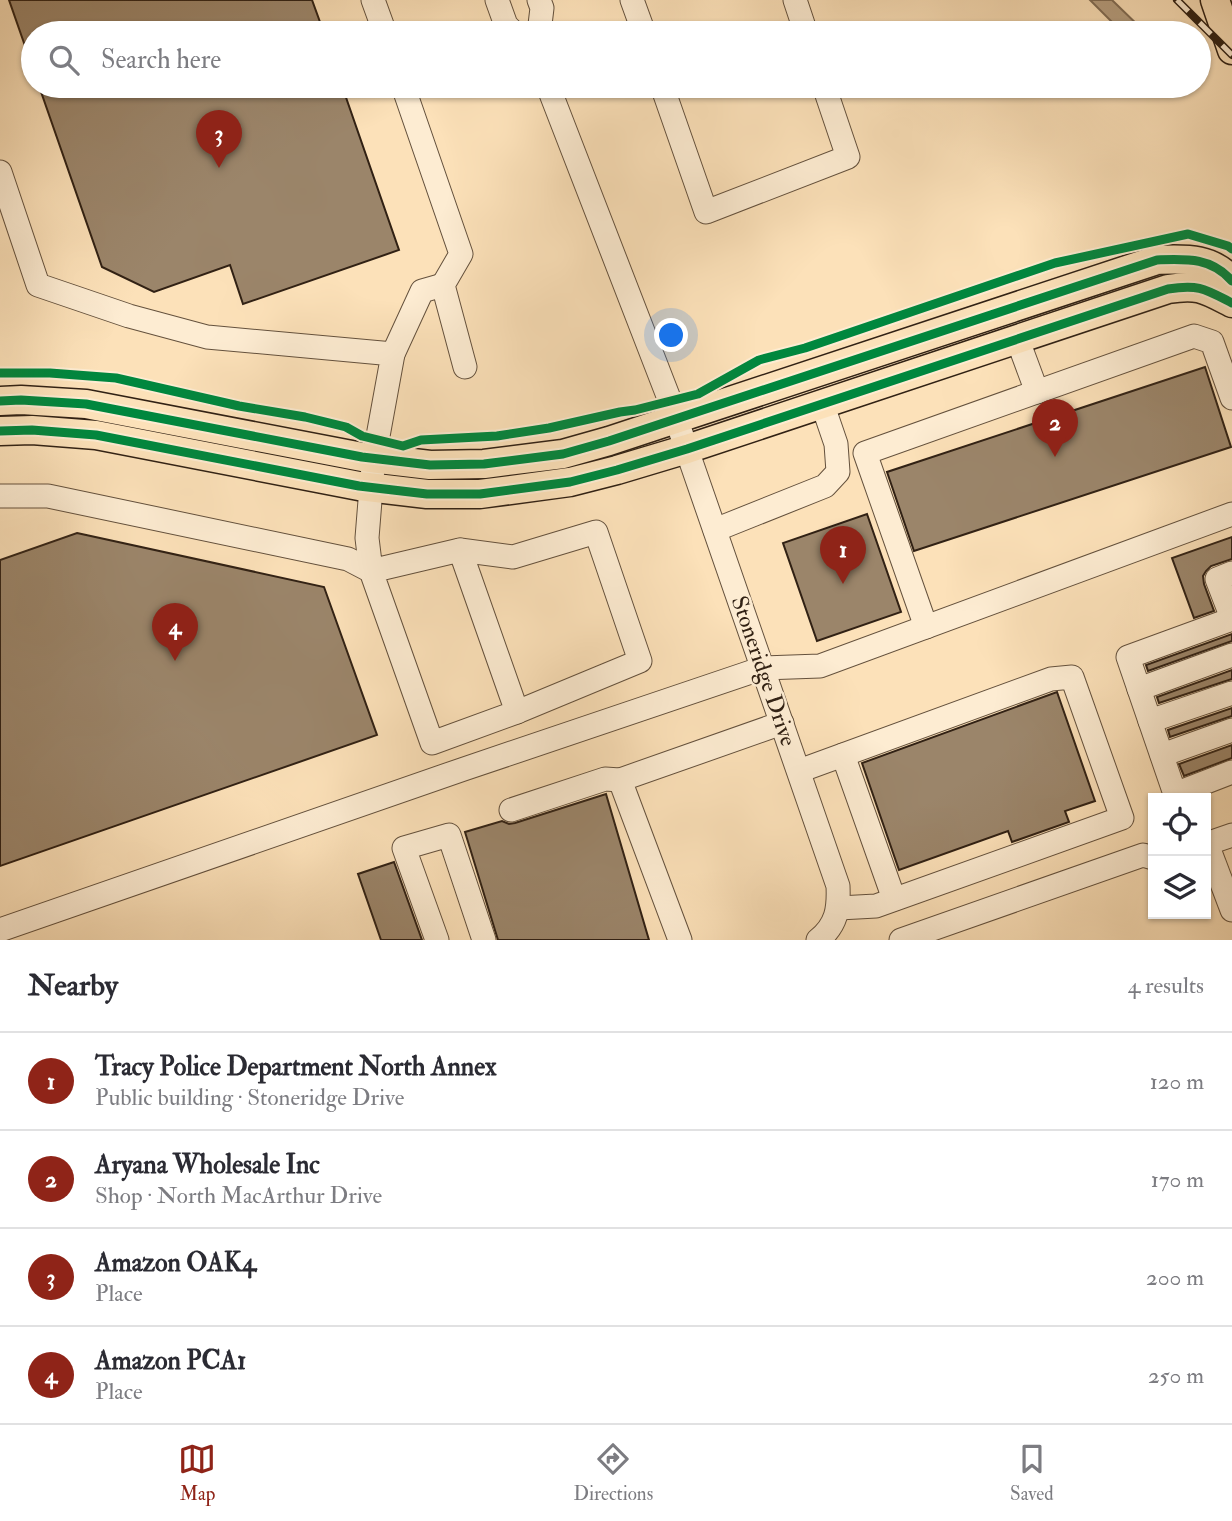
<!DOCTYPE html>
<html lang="en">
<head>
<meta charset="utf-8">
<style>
  :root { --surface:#fff; --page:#f2f2f3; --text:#2b2b33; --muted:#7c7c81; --line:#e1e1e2; --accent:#8f2418 }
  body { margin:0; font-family:"IM FELL Double Pica",serif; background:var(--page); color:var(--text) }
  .controls { position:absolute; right:21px; bottom:21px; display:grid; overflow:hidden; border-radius:0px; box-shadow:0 2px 5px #0004 }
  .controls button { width:63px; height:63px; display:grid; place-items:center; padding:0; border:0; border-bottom:2px solid var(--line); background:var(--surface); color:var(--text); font:35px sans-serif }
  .you { position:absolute; left:672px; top:336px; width:24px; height:24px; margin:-18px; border:5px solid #fff; border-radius:50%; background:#1a73e8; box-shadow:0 0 0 10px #1a73e833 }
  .badge { display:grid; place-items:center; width:46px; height:46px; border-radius:50%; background:var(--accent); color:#fff; font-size:23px; font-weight:700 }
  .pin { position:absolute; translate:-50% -58px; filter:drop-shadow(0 2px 4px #0008) }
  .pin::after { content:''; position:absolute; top:37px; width:24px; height:21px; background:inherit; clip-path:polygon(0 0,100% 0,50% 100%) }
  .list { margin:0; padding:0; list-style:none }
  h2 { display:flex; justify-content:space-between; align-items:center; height:91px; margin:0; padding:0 28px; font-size:30px }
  h2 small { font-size:23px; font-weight:400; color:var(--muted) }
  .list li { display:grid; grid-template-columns:46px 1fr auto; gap:21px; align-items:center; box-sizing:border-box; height:98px; padding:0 28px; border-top:2px solid var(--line) }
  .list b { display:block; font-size:26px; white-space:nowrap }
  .list p { margin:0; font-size:23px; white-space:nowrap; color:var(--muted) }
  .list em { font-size:23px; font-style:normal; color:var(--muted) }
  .icon { flex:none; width:38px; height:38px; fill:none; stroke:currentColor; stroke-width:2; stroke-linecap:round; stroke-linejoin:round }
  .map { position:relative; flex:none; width:1232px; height:940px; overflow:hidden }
  .search { position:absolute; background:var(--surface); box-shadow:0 2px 5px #0004; left:21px; right:21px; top:21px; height:77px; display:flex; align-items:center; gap:18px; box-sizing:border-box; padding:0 24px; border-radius:38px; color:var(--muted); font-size:26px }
  .sheet { height:483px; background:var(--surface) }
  nav { display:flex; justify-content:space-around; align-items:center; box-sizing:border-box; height:98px; border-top:2px solid var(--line); background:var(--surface); font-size:19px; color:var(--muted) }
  nav a { display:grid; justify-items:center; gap:4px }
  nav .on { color:var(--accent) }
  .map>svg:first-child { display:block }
  .water { fill:#b7a081; stroke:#816d55; stroke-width:2 }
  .building { fill:#9b856a; stroke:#312114; stroke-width:2 }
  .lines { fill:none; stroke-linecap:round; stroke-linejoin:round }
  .minor-casing { stroke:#64513d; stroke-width:25 }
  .major-casing { stroke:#312114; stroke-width:31 }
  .minor { stroke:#fdecd2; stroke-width:23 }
  .major { stroke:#fce1b9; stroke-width:28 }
  .rail-casing { stroke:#312114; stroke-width:8 }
  .rail { stroke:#fdecd2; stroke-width:5; stroke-dasharray:16; stroke-linecap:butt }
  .cycleway-casing { stroke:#fdecd2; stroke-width:13 }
  .cycleway { stroke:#00873e; stroke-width:9 }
  .labels { text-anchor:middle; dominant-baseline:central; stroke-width:5; stroke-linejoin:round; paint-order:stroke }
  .street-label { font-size:23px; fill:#312114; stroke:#fdecd2 }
</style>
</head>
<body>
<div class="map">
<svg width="1232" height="940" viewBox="0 0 1232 940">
  <rect width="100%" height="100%" fill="#fce1b9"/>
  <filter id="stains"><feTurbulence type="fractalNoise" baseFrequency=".00286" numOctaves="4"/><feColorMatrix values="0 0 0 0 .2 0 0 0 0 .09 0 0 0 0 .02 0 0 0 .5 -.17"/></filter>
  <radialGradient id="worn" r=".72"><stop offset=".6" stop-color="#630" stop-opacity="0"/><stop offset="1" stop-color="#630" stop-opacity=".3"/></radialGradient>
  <path class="water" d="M1090,0H1112L1146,33H1123Z"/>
  <g class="building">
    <path d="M9,0H312L324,33H33V63H31Z"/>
    <path d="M39,86H342L399,250L243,304L230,265L154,292L102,267Z"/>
    <path d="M1205,367L1231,447L914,551L887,472Z"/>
    <path d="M867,514L901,612L817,641L783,543Z"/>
    <path d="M77,533L324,587L377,735L0,866V560Z"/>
    <path d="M1232,537V559L1211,566L1206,571L1203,576L1204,584L1214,611L1194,618L1172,558Z"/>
    <path d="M1232,634V641L1148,671L1146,665Z"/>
    <path d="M1232,670V679L1159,703L1157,697Z"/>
    <path d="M1057,692L1095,801L1065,811L1069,822L1012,842L1008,831L899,870L862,763Z"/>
    <path d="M1232,708V716L1170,737L1168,730Z"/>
    <path d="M1232,745V758L1184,776L1179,764Z"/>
    <path d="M606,794L649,940H498L465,832L502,821L509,824L515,823Z"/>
    <path d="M394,862L422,940H381L358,874Z"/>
  </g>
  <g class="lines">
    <defs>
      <g id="minor">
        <path d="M373,0L385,33"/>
        <path d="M497,0L506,25L514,33"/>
        <path d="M632,0L644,33"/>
        <path d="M795,0L806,33"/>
        <path d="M539,33L542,8L539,0"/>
        <path d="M403,86L461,254L443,285L465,367"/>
        <path d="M548,86L670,401L838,886C839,908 837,925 818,940"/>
        <path d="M662,86L706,212L848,157L824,86"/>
        <path d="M0,172L38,285L129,316L207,337L393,354L374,458L371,488L367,538L371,571L460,550L517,712L432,743L371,571L348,559L48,496H0"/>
        <path d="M1017,338L1037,392"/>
        <path d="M393,354L422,291L443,285"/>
        <path d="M715,530L825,486L838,472L836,444L822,403"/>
        <path d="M460,550L513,557L596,532L640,661L517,712"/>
        <path d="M1232,573L1217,579L1232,618"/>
        <path d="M1232,619L1128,657L1175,794L1232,772"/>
        <path d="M926,627L865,453L1194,336L1212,342L1232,398"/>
        <path d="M1139,689L1232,655"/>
        <path d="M1150,721L1232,693"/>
        <path d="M843,755L894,899"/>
        <path d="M1162,755L1232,730"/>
        <path d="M799,771L1051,679L1072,677L1122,818L876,906L839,908"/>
        <path d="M511,810L605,779L620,780"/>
        <path d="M1206,844L1232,835"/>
        <path d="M1207,844L1232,910"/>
        <path d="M0,930L464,769L763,668L820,666L1232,514"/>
        <path d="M437,940L404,848L449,835L484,940"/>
        <path d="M680,940L620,780L782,723"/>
        <path d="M901,940L1143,855L1153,858"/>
      </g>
      <g id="major">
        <path d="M1215,0L1232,50"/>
        <path d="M0,401L21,400L86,404L362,457L430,465L484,464L563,454L609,441L1157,260C1186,259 1211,257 1232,281"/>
        <path d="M0,431L32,430L96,435L359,486L427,494H480L570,482L617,470L687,449L1168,289C1199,284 1205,289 1232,303"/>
      </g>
    </defs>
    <use href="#minor" class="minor-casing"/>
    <use href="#major" class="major-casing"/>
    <use href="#minor" class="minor"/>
    <use href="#major" class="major"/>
    <defs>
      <path id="rail" d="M1177,0L1232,55"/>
    </defs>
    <use href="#rail" class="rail-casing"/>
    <use href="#rail" class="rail"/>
    <defs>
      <g id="cycleway">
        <path d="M0,373H50L116,378L239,406L305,417L346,427L362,436L403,446L421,440L497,436L549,428L620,412L635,410L698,394L759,360L805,348L1055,263L1188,234L1228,246L1232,249"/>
        <path d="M0,401L21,400L86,404L362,457L430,465L484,464L563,454L609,441L1157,260C1186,259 1211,257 1232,281"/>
        <path d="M0,431L32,430L96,435L359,486L427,494H480L570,482L617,470L687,449L1168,289C1199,284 1205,289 1232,303"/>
      </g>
    </defs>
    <use href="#cycleway" class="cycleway-casing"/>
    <use href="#cycleway" class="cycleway"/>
  </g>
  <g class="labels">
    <g class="street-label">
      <text transform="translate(764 671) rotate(71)">Stoneridge Drive</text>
    </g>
  </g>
  <rect width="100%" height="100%" filter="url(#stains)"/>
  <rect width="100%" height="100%" fill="url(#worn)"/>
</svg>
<div class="controls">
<button><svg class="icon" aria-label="locate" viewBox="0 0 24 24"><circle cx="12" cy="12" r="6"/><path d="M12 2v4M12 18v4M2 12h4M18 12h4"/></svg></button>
<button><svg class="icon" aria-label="layers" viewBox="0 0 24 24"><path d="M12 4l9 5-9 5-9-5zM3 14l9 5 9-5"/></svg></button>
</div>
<div class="you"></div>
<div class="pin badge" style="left:843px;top:584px">1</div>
<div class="pin badge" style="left:1055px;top:457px">2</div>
<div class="pin badge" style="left:219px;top:168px">3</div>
<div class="pin badge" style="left:175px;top:661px">4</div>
<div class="search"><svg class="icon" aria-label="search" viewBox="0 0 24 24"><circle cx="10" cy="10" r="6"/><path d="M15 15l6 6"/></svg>Search here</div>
</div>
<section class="sheet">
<h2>Nearby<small>4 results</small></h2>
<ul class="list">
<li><span class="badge">1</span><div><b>Tracy Police Department North Annex</b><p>Public building · Stoneridge Drive</p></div><em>120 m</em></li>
<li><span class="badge">2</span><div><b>Aryana Wholesale Inc</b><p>Shop · North MacArthur Drive</p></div><em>170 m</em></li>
<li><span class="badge">3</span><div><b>Amazon OAK4</b><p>Place</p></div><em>200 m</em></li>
<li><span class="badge">4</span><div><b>Amazon PCA1</b><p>Place</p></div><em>250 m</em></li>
</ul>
</section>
<nav>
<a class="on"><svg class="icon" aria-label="map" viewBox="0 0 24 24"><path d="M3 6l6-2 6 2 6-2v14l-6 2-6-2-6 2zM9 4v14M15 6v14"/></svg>Map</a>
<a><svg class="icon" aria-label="directions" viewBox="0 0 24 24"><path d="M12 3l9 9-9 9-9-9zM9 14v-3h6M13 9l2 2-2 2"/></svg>Directions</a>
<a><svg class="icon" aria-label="saved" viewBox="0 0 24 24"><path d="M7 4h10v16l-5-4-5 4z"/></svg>Saved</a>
</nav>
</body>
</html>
